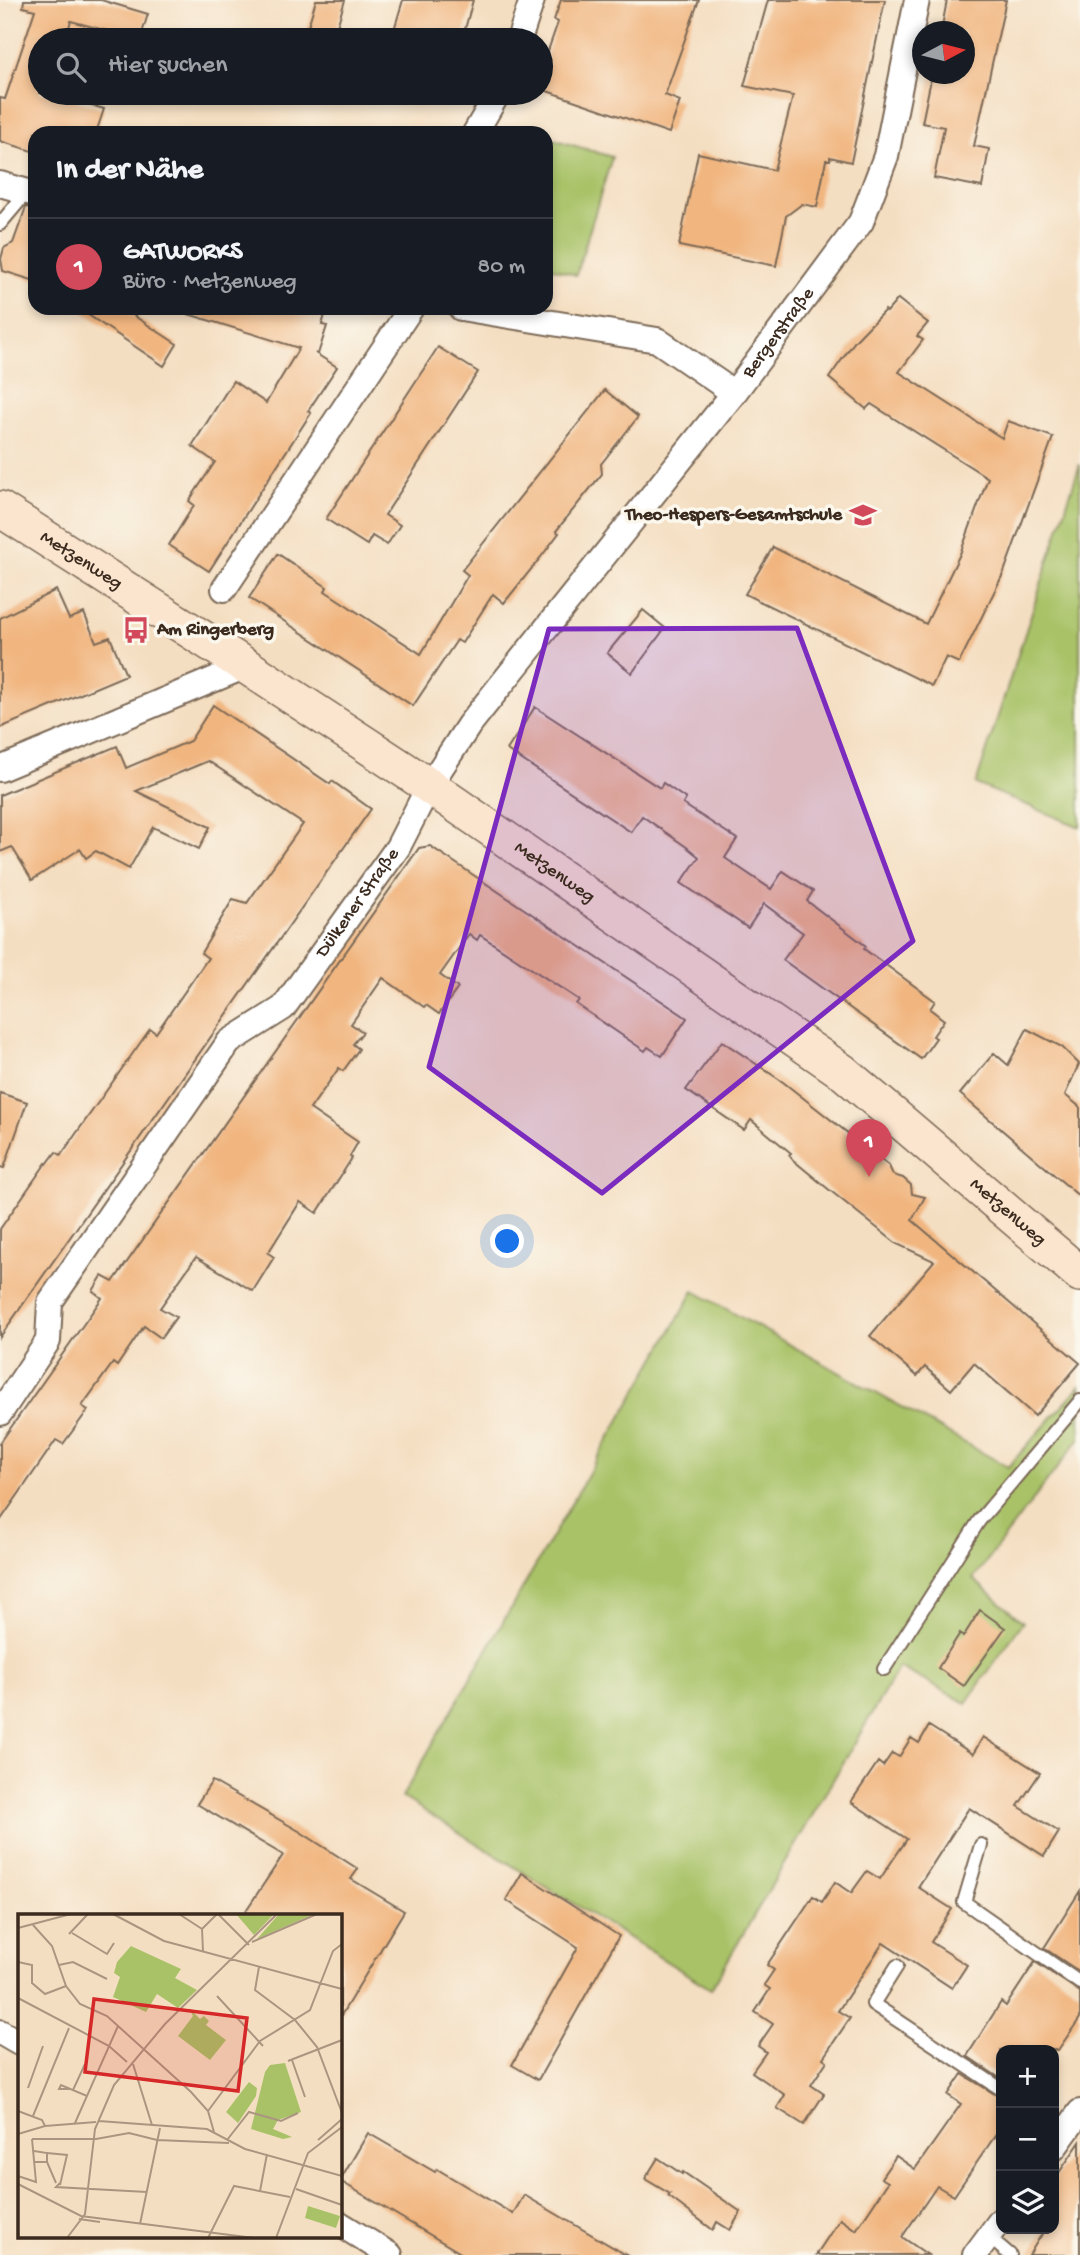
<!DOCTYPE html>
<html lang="de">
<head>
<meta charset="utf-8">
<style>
  :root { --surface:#171b24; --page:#20242c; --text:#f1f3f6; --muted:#9ea1a6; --line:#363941; --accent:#d1495b }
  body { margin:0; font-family:"Gochi Hand",sans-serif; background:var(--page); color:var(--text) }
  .controls { position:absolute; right:21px; bottom:21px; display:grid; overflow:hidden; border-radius:14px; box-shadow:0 4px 10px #0003 }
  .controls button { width:63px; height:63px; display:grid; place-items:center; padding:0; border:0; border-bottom:2px solid var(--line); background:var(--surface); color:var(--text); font:35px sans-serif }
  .compass { position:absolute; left:912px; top:21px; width:63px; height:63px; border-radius:50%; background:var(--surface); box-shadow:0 4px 10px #0003; rotate:83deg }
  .you { position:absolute; left:508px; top:1242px; width:24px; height:24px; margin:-18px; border:5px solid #fff; border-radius:50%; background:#1a73e8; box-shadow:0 0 0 10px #1a73e833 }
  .badge { display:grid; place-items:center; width:46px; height:46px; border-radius:50%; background:var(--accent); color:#fff; font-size:23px; font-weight:700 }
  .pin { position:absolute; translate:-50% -58px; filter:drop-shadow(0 2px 4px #0008) }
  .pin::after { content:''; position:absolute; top:37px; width:24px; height:21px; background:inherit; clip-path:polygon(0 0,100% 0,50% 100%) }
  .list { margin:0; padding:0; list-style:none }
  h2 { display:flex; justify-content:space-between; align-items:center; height:91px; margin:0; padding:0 28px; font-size:30px }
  h2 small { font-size:23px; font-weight:400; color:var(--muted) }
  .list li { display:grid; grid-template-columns:46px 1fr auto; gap:21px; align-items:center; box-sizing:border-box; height:98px; padding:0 28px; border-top:2px solid var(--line) }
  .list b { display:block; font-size:26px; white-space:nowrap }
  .list p { margin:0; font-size:23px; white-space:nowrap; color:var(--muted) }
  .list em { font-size:23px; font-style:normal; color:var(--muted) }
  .icon { flex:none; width:38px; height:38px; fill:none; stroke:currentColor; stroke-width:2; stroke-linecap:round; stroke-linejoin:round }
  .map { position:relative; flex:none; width:1080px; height:2255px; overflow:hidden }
  .search { position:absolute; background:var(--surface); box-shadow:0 4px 10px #0003; left:28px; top:28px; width:525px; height:77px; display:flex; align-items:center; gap:18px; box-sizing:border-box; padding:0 24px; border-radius:38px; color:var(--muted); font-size:26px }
  .panel { position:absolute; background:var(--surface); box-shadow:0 4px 10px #0003; left:28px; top:126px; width:525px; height:189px; border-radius:21px }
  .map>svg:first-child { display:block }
  .green { fill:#a9c268; stroke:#727643; stroke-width:2 }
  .building { fill:#f1b680 }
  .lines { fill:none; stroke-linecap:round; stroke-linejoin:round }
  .lane-casing { stroke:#7c6957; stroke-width:16 }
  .street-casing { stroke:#7c6957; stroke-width:28 }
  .secondary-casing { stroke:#7c6957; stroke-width:38 }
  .lane { stroke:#fff; stroke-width:12 }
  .street { stroke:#fff; stroke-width:24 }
  .secondary { stroke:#fbe5cf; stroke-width:35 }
  .marked { fill:#7b2cbf; fill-opacity:0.2; stroke:#7b2cbf; stroke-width:5; stroke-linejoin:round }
  .labels { text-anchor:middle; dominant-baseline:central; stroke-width:7; stroke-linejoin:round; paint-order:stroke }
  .street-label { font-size:19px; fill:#3b2a1e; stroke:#fbf7ec }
  .poi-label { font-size:19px; font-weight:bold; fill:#3b2a1e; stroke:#fbf7ec; text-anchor:end }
  .inset-road { fill:none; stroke:#aa9680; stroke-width:2 }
  .view { fill:#d62828; fill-opacity:0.15; stroke:#d62828; stroke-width:3.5 }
  .inset-edge { fill:none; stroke:#3b2a1e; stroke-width:3.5 }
</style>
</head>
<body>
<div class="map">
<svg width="1080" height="2255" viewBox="0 0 1080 2255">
  <rect width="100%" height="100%" fill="#fbf7ec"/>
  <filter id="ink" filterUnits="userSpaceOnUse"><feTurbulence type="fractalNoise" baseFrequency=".0143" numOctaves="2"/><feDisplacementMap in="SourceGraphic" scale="14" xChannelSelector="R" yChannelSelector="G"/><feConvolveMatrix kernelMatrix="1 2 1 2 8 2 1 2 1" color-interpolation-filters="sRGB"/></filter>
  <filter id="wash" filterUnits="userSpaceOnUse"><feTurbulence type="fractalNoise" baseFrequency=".00686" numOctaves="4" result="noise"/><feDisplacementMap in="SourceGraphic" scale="28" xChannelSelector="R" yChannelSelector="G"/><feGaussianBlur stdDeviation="1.57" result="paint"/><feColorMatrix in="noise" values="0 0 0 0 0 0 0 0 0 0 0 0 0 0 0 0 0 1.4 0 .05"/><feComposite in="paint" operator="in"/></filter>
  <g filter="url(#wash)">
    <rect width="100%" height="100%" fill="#f4dec1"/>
    <g class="green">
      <path d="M546,137L612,157L576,275L546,266Z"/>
      <path d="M1080,464V827L976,784Z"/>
      <path d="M694,1291L1008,1467L1080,1386V1438L973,1579L1023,1622L966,1703L899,1667L711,1989L402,1797Z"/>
    </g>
    <g id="blocks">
      <g class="building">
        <path d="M24,0H101L148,14L140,40L71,21L65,40H40V93H80L77,101L104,109L96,133H35V152L0,141V98L5,99L35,10L23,7Z"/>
        <path d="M316,0H345L333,40L306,33Z"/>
        <path d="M403,0H473L462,40H391Z"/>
        <path d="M561,0H699L665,95L680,101L669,133L541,89V71L558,22L554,20Z"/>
        <path d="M768,0H885L851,162L830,157V160H826L817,207L802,204L786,216L776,266L679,246L698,153L774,170L793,96L744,86Z"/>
        <path d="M947,0H1006L974,146L989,149L982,187L934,178L944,127L922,123L932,74H964V32H941Z"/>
        <path d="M26,207L35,208V281L3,271L1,259L4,248L13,243Z"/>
        <path d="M898,299L928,323L917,336L923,340L899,372L1002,438L1008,421L1053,437L1004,572L959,663L946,657L932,686L745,594L773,547L926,624L960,554L988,478L871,404L866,409L829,378L855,341L885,310L887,312Z"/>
        <path d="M78,308H122L177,344L164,366Z"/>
        <path d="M189,308H327L322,325L327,326L318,354L315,353L337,367L308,411L311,413L209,571L169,545L194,505L189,501L215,462L192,446L233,381L266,403L299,348L188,314Z"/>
        <path d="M438,347L478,372L385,515L400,525L387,545L372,536L367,545L326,519Z"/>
        <path d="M605,390L638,417L601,464L602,474L556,531L559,533L541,557L504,603L493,594L462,643L457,640L413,706L249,598L278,554L327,587L325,591L421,654L468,575L462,570Z"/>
        <path d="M56,590L69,619L84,613L96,642L110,637L126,675L0,728V618Z"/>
        <path d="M643,610L665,628L632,673L607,653Z"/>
        <path d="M213,705L330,784L332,781L371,809L0,1337V1229L46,1163L47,1164L56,1152L61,1155L150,1029L156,1033L208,958L201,953L233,899L247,903L303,824L208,761L136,791L210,827L199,849L153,827L129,869L96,851L86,858L80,849L32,880L12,847L0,852V795L117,746L126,768L190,741Z"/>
        <path d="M535,707L660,788L663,783L686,799L683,804L737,839L725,858L771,889L783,871L813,891L807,901L866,946L864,949L935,1001L930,1009L944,1020L933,1036L936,1038L921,1059L783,960L803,933L764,904L748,928L681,883L699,857L688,848L642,816L631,832L507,750Z"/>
        <path d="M430,846L687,1018L662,1056L648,1047L645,1051L576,1004L579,1000L480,935L477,940L469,934L440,975L458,988L439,1014L426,1005L424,1007L383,978L351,1024L363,1032L353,1044L359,1049L343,1071L339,1068L310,1109L358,1142L350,1156L352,1158L317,1213L300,1202L268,1253L274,1257L253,1291L196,1257L160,1308L176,1317L161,1338L144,1326L117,1366L113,1363L82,1406L88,1410L63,1444L56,1440L0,1521V1443L102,1298L93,1291L102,1276L113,1282L419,848Z"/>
        <path d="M1027,1029L1062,1047L1079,1064L1065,1095L1080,1107V1197L960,1094L994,1053L1008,1065Z"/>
        <path d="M722,1041L783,1082L868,1149L889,1166L893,1175L903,1178L911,1185L912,1194L925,1197L912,1220L1080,1363L1035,1416L974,1363L951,1390L925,1367L917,1376L870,1336L934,1261L897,1244L822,1184L793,1160L789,1155L791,1153L751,1120L744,1130L686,1090Z"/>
        <path d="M0,1093L27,1102L4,1168L0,1167Z"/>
        <path d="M980,1610L1005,1628L964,1686L938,1668L960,1633L963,1637Z"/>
        <path d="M929,1726L973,1754L983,1737L1040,1773L1018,1806L1059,1832L1044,1856L969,1808L918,1887L952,1909L931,1942L967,1965L952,1988L883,1943L838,2011L850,2018L823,2058L827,2061L811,2085L824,2094L804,2125L777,2108L785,2095L752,2072L766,2052L758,2046L773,2024L755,2012L770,1989L764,1985L774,1970L767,1965L813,1896L822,1902L835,1882L851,1893L867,1871L880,1879L907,1839L851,1802L878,1762L883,1766L892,1753L899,1757L911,1738L919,1743Z"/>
        <path d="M212,1781L299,1831L358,1869L351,1879L404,1911L340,2017V1915H243L283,1855L197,1804Z"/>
        <path d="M522,1873L619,1936L538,2080L512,2065L578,1947L506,1900Z"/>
        <path d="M1080,1891V1972L1044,1948Z"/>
        <path d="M1035,1962L1080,1992V2018L1058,2050H1001V2079L967,2056L1001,2002L1006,2006Z"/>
        <path d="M962,2074L1001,2098V2127L954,2196L937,2186L902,2237L928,2255H816L840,2219L856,2230L888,2182L881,2178L896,2156L915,2169L961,2104L948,2095Z"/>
        <path d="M368,2133L435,2172L437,2169L513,2214L524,2195L626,2255H464L340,2181Z"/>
        <path d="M1080,2142V2255H1029L1045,2229H1054V2180Z"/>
        <path d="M658,2158L682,2174L683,2172L741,2212L730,2230L717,2222L713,2230L668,2196L670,2194L645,2179Z"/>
      </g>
    </g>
  </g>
  <g filter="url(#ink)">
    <use href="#blocks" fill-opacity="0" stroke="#7c6957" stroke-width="2"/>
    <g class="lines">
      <defs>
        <g id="lane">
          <path d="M0,224L27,192"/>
          <path d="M884,1669L979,1521L1080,1401"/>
          <path d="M981,1845L964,1902L1080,1983"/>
          <path d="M897,1966L873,2004L1001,2089"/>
          <path d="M989,2237L1010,2255"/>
        </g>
        <g id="street">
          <path d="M519,40L532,0"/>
          <path d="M475,133L498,93"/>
          <path d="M0,184L35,194"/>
          <path d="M461,308L657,340L734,393"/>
          <path d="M224,589L411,308"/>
          <path d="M0,769L246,666"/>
          <path id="s1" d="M0,1413L48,1341L50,1302L229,1042L283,1008L398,847L429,786L469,725L734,393L861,222L886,156L917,0"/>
          <path d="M0,2032L19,2043"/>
          <path d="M1054,2148L1080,2112"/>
          <path d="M340,2224L390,2255"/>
          <path d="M975,2255L1001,2220"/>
        </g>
        <g id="secondary">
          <path id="s2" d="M0,509L246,666L429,786L843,1072L1080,1274"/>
        </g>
      </defs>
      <use href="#lane" class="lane-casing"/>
      <use href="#street" class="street-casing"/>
      <use href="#secondary" class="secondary-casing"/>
      <use href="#lane" class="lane"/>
      <use href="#street" class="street"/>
      <use href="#secondary" class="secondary"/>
    </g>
  </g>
  <path class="marked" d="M797,628L913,941L602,1193L429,1067L549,629Z"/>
  <defs>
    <symbol id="school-bare" viewBox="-9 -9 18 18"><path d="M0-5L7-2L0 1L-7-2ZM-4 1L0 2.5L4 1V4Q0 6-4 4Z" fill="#d1495b" stroke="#fbf7ec" stroke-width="2.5" paint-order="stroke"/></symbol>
    <symbol id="bus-bare" viewBox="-9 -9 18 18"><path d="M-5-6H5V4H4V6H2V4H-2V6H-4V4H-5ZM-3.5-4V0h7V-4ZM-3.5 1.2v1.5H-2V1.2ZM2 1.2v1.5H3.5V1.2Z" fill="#d1495b" stroke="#fbf7ec" stroke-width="2.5" paint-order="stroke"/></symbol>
  </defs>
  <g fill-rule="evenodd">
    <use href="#school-bare" x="844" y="496" width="38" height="38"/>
    <use href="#bus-bare" x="117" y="611" width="38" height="38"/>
  </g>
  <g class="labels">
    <g class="street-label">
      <text stroke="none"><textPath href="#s1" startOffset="1344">Bergerstraße</textPath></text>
      <text stroke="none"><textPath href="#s2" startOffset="96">Metzenweg</textPath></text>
      <text stroke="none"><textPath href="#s2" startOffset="663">Metzenweg</textPath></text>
      <text stroke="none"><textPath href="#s1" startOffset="634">Dülkener Straße</textPath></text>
      <text stroke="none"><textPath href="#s2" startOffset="1230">Metzenweg</textPath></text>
    </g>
    <g class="poi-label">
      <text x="842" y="515">Theo-Hespers-Gesamtschule</text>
      <text x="157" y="630" text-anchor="start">Am Ringerberg</text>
    </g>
  </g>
  <g transform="translate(18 1914)">
    <rect width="324" height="324" fill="#f4dec1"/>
    <path d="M218,0H256L236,21ZM261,0H296L239,25ZM113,32L163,55L157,64L179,76L160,94L139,80L128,98L95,83L102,63L96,59L99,48ZM171,94L182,105L186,102L191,107L188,111L208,126L192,146L160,122L175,102ZM267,149L283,198L260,206L255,215L274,223L265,225L233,215L247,158L252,151ZM231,168L239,174L238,182L220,209L208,198ZM290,292L322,302L318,314L287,304Z" fill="#a9c268"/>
    <path class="inset-road" d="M95,0L146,27L324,75M161,0L184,15L185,37M200,0L231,31M15,11L34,32L48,72L62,90L89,102L173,178L190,197L196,218M0,14L53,0M184,15L199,0M54,19L89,40L96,29M51,20L70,0M234,28L299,0M0,48L14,51V69L27,80L48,72M41,51L55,48L89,65M241,53L237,76L277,106L299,133L324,199M199,82L245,132M0,84L91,132L109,148M274,146L287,183M270,147L324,126M115,150L134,211M10,174L25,132M52,175H41L43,171L69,182M55,176L67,150M0,197L24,206L27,212M190,197L242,127L292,96L315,37L324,30M15,202L51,114M81,207L189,215L227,235L324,262M57,209L100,112M0,220L27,212L78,208M14,225H78L111,219L139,226L211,229M209,226L231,198L263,207L280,199M300,226L324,205M16,237L29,239V248H17M29,239L49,241L42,271M29,248L38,269M0,262L18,268L14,225M42,269L38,273L129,278M0,270L63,302L236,324M278,275L324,291M242,277L249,240M61,305L82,308M122,310L142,214M49,324L67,300L77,215L96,171L147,110L259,0M190,324L216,272L272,283M258,324L290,239L324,213"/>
    <path class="view" d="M76,85L229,104L220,177L67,158Z"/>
    <rect width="324" height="324" class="inset-edge"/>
  </g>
</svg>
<div class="controls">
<button>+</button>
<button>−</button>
<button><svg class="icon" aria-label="layers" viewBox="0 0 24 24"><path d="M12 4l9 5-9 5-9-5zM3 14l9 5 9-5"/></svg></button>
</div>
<svg class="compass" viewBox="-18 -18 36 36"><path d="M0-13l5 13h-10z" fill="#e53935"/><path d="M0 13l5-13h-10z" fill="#9ea1a6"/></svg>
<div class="you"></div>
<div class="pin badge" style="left:869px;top:1177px">1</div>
<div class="search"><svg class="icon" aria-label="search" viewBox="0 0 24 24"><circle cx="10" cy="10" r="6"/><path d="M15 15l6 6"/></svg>Hier suchen</div>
<section class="panel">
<h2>In der Nähe<small></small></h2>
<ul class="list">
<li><span class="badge">1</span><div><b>GATWORKS</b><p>Büro · Metzenweg</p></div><em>80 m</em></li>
</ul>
</section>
</div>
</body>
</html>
